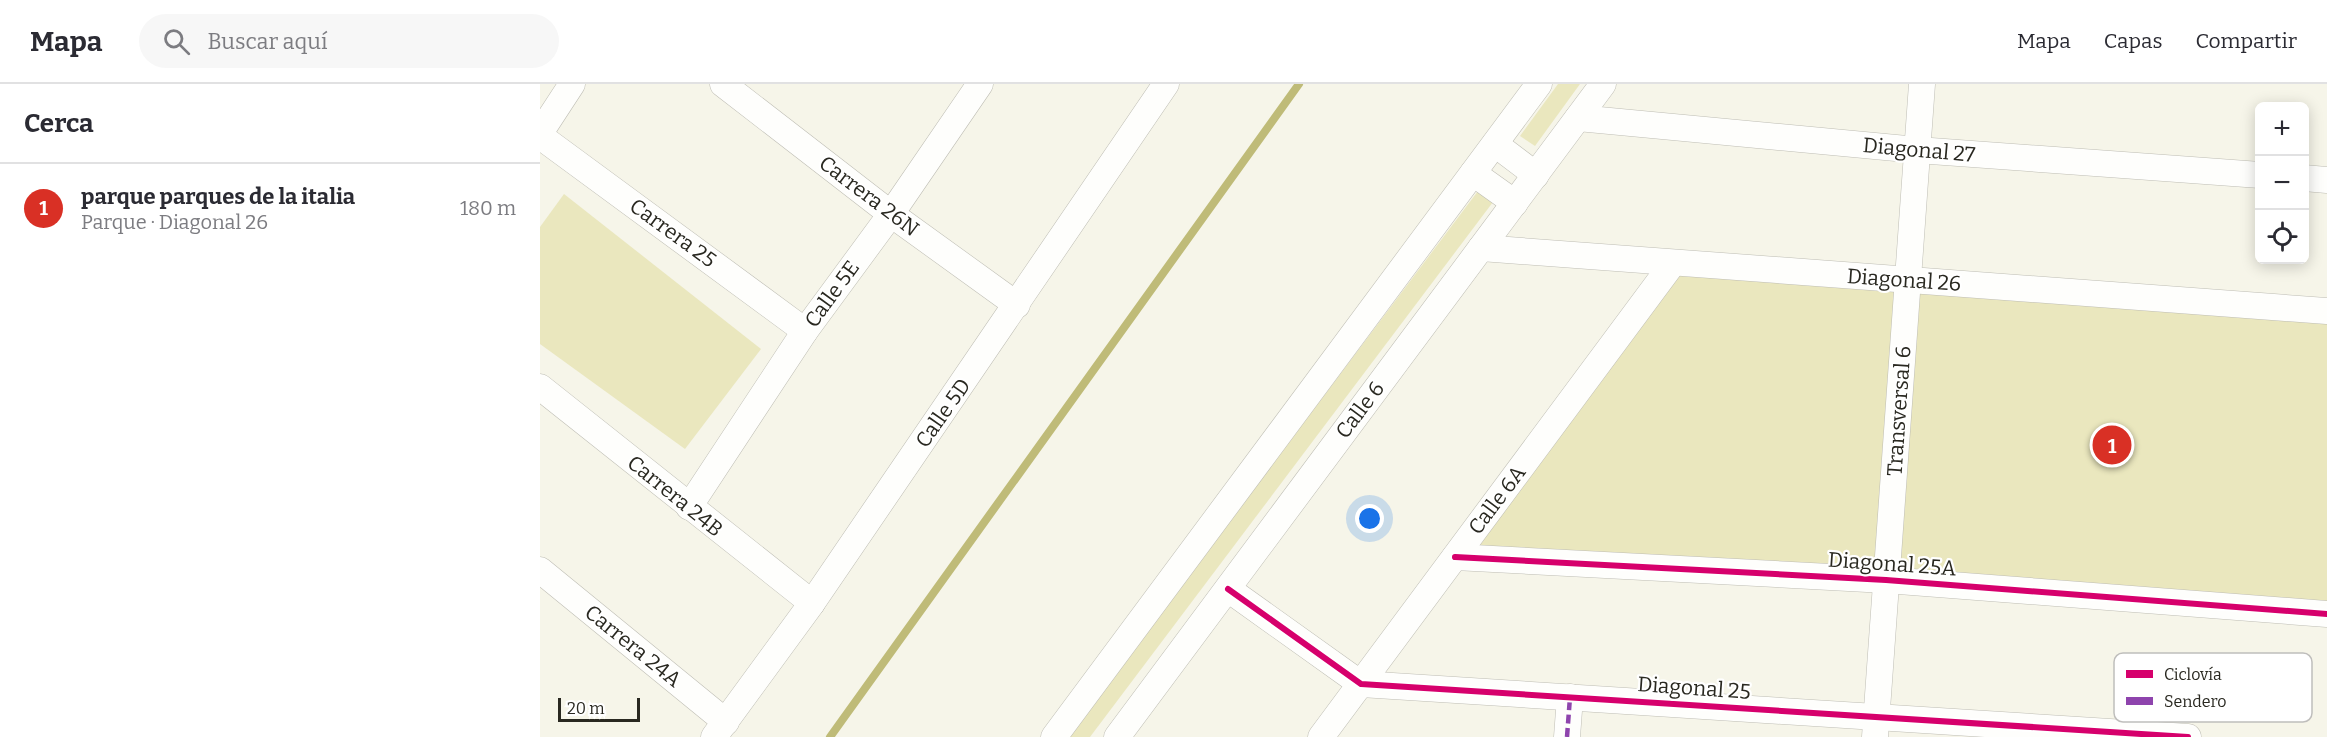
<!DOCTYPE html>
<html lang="es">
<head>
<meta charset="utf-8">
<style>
  :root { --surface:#fff; --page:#f7f7f7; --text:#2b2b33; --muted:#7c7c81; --line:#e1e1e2; --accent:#d93025 }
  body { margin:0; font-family:Bitter,serif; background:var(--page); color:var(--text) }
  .controls { position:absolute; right:18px; top:18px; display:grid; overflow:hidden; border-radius:9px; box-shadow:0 3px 15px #0003 }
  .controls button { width:54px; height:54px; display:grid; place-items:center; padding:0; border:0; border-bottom:2px solid var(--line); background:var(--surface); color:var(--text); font:30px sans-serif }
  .scale { position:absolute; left:18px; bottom:15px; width:82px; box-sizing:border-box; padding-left:6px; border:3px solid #292820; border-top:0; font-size:16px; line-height:21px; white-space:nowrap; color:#292820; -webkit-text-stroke:4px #fff; paint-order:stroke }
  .you { position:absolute; left:830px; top:435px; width:21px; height:21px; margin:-15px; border:4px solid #fff; border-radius:50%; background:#1a73e8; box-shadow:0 0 0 9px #1a73e833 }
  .badge { display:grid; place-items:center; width:39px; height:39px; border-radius:50%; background:var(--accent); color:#fff; font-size:20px; font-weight:700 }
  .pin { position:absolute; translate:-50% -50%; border:3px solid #fff; box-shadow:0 2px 6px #0006 }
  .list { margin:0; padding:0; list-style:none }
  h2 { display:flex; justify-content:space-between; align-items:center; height:78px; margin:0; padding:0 24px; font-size:26px }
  h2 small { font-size:20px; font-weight:400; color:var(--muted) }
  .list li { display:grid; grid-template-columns:39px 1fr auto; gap:18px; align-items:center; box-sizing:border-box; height:90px; padding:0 24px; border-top:2px solid var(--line) }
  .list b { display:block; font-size:22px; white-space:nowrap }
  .list p { margin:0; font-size:20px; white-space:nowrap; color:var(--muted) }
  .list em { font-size:20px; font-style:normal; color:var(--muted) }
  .icon { flex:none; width:33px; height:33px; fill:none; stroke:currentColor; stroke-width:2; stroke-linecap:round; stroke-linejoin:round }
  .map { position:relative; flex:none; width:1787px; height:653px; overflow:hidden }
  header { display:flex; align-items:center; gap:36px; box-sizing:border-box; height:84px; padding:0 30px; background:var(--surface); border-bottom:2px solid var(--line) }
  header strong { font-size:28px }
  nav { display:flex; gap:33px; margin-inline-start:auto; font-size:21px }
  .search { width:420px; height:54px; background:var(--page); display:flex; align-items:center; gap:15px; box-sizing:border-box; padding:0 21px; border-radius:33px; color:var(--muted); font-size:22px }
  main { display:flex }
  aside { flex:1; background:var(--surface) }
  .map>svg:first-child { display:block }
  .green { fill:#eae7be }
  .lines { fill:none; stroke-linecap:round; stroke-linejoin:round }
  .stream { stroke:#bfbb78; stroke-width:8 }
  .street-casing { stroke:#bebdb4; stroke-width:27 }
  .street { stroke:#fefefc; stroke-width:26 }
  .quiet { stroke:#8e44ad; stroke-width:4.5; stroke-dasharray:9 4.5; stroke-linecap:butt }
  .cycleway-casing { stroke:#fff; stroke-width:10 }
  .cycleway { stroke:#d6006c; stroke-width:6 }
  .labels { text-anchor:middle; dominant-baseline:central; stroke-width:4.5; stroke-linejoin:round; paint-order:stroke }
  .street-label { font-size:21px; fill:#292820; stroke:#fff }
  .key { fill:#fff; stroke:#bfbebc; stroke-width:1.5 }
  .key-label { font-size:16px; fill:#292820 }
</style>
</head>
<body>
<header>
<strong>Mapa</strong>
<div class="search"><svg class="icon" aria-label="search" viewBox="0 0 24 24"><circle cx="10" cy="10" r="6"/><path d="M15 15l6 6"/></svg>Buscar aquí</div>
<nav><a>Mapa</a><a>Capas</a><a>Compartir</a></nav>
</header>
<main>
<aside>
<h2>Cerca<small></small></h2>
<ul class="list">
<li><span class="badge">1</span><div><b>parque parques de la italia</b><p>Parque · Diagonal 26</p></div><em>180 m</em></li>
</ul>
</aside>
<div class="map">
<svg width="1787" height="653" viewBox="0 0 1787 653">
  <rect width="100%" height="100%" fill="#f6f5e9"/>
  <g class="green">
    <path d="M1018,0H1040L995,62L980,52Z"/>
    <path d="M938,107L953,118L550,653H527Z"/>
    <path d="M24,110L221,265L145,365L0,260V143Z"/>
    <path d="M1133,179L1787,227V530L915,473Z"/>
  </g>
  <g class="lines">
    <path class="stream" d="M290,653L759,0"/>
    <defs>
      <g id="street">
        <path d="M183,0L351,130L477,221"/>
        <path d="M1038,34L1377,66L1720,91"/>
        <path d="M0,49L32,0"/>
        <path d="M0,52L265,247"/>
        <path d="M955,60L996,91"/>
        <path d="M933,89L975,119"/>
        <path d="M1764,94L1787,96"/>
        <path d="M941,164L1787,227"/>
        <path d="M0,303L272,519"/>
        <path d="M149,423L265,247L351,130L440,0"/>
        <path d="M915,473L1346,496L1787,530"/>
        <path d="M0,486L186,638"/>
        <path d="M688,505L821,600L1648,653"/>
        <path d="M174,653L272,519L626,0"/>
        <path d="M514,653L999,0"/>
        <path d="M577,653L1063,0"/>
        <path d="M781,653L1133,179"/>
        <path d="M1027,653L1030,613"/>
        <path d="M1335,653L1382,0"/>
      </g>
    </defs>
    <use href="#street" class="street-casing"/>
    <use href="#street" class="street"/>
    <path class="quiet" d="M1027,653L1030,613"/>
    <defs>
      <g id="cycleway">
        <path d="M915,473L1346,496L1787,530"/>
        <path d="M688,505L821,600L1648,653"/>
      </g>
    </defs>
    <use href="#cycleway" class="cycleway-casing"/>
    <use href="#cycleway" class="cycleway"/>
  </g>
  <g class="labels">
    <g class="street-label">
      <text transform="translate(1379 66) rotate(5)">Diagonal 27</text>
      <text transform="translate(329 112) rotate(37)">Carrera 26N</text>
      <text transform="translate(133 149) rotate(36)">Carrera 25</text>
      <text transform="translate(1364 196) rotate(4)">Diagonal 26</text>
      <text transform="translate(292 210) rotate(-54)">Calle 5E</text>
      <text transform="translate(820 326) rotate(-53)">Calle 6</text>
      <text transform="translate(1359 327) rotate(-86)">Transversal 6</text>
      <text transform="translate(403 329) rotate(-55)">Calle 5D</text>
      <text transform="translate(135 412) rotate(39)">Carrera 24B</text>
      <text transform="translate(957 416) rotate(-53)">Calle 6A</text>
      <text transform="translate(1352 480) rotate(4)">Diagonal 25A</text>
      <text transform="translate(93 562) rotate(39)">Carrera 24A</text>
      <text transform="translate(1154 604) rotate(4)">Diagonal 25</text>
    </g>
  </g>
  <rect x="1574" y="569" width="198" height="69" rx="9" class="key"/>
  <rect x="1586" y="586" width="27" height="8" fill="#d6006c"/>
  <rect x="1586" y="613" width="27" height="8" fill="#8e44ad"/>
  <g class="key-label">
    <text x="1624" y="596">Ciclovía</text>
    <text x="1624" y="623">Sendero</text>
  </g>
</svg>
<div class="controls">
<button>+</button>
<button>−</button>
<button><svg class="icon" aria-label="locate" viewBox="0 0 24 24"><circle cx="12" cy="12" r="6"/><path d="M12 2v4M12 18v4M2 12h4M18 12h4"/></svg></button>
</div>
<div class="scale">20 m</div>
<div class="you"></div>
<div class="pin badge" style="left:1572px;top:361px">1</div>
</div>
</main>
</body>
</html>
